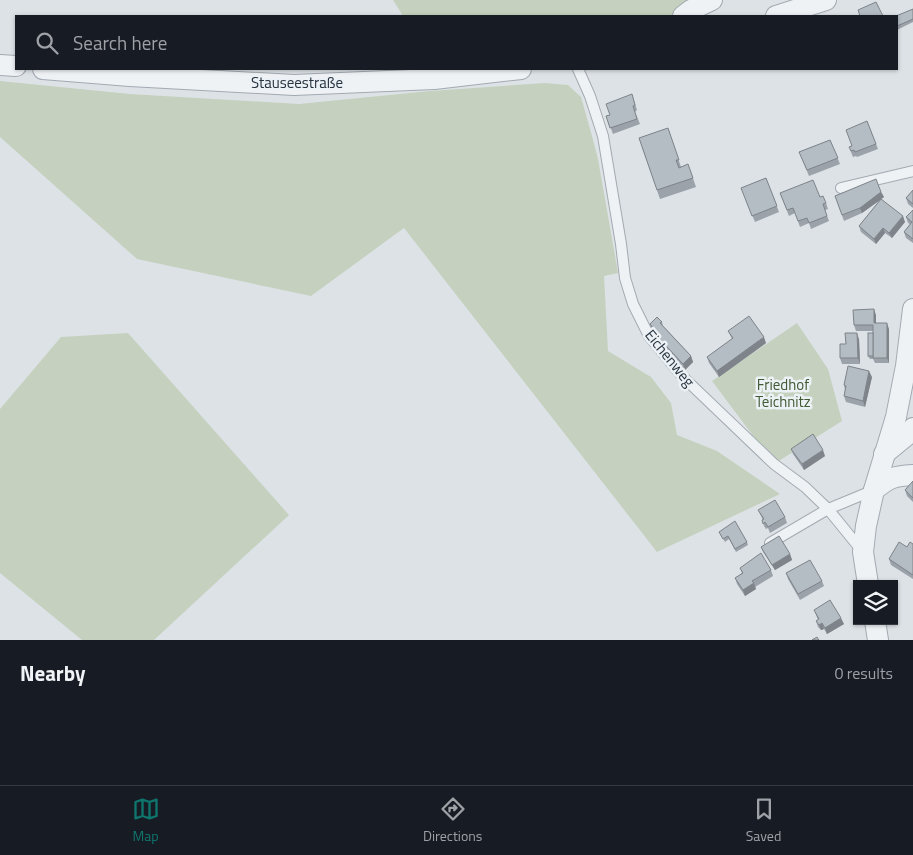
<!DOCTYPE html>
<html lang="en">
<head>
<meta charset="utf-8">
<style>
  :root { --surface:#171b24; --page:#242831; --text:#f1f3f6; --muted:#9ea1a6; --line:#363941; --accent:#0f766e }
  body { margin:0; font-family:"Titillium Web",sans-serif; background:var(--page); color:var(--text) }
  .controls { position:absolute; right:15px; bottom:15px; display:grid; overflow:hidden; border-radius:0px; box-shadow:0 1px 4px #0004 }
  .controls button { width:45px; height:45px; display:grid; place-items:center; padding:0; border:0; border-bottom:1px solid var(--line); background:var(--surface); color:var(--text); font:25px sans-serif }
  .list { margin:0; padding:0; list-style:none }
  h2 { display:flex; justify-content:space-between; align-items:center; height:65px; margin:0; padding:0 20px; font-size:21px }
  h2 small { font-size:16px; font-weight:400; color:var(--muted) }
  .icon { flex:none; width:28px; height:28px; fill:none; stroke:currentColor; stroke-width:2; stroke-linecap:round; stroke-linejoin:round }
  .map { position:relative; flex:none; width:913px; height:640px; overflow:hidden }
  .search { position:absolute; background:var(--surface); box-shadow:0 1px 4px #0004; left:15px; right:15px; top:15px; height:55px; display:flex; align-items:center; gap:12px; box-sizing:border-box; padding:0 18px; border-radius:0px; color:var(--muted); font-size:19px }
  .sheet { height:145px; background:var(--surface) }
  nav { display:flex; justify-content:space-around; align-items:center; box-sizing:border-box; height:70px; border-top:1px solid var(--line); background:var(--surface); font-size:14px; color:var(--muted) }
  nav a { display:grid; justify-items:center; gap:2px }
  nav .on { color:var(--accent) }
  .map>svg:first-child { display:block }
  .green { fill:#c5d1be }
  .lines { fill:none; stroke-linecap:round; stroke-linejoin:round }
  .lane-casing { stroke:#a2aab1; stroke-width:12 }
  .street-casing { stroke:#a2aab1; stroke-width:22 }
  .lane { stroke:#eff2f5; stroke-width:10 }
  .street { stroke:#eff2f5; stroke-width:20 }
  .wall { fill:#9ba2a9 }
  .shaded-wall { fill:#7e8489 }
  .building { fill:#b4bcc4; stroke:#7e8489 }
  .labels { text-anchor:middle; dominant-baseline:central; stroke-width:5; stroke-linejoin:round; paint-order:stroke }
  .street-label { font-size:15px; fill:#26323e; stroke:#ecf1f5 }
  .park-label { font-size:15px; fill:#405a33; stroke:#ecf1f5 }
</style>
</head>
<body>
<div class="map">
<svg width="913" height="640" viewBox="0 0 913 640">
  <rect width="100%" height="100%" fill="#dde2e7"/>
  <g class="green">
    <path d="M393,0H712L683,16H403Z"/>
    <path d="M0,81L130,94L299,104L430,91L545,83L568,85L581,97L592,136L598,159L618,273L604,276L608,351L651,377L671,403L677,435L717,451L780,494L657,552L404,228L311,296L137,259L0,137Z"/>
    <path d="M797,323L828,369L842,421L774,464L712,381Z"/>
    <path d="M128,333L289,515L154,640H82L0,573V409L61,337Z"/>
  </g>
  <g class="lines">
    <defs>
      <g id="lane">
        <path d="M578,69L590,96L603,136L621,244L625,278L633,304L649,336L682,376L774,464L805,487L828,509L863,552"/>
        <path d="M841,188L913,171"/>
        <path d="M770,543L828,509L874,490"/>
      </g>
      <g id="street">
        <path d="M683,16L691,10L712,0"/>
        <path d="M776,16L826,0"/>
        <path d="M0,65L16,66"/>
        <path d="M43,69L130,76L294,85L434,79L521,69"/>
        <path d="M884,454L906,436L913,428"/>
        <path d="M874,490C889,478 893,476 913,475"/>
        <path d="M868,584L863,552L866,526L874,490L896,417L906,366L913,309"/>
        <path d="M875,621L878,640"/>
      </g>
    </defs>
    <use href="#lane" class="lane-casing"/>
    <use href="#street" class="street-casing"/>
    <use href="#lane" class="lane"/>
    <use href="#street" class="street"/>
  </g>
  <g class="wall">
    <path d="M913,9V22L897,30V16Z"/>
    <path d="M632,94L637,110L635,112L640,124L613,134L606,116L610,115Z"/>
    <path d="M867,121L878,149L857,157L856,156L853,157L849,147L852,146Z"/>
    <path d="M668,128L681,167L688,164L696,187L660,199L639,138Z"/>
    <path d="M830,140L840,164L809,176L799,152Z"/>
    <path d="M766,178L779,212L755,222L741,188Z"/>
    <path d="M913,190V208L908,204L906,198Z"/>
    <path d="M881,192L884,197L881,199L905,222L892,238L885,233L876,244L861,232L859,226L879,201L862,213L844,221L835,196Z"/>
    <path d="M780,193L820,197L826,203L828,209L825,210L829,221L811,229L809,223L800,227L795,213L789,216Z"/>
    <path d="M913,210V243L906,238L904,232L910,224L908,223L906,217Z"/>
    <path d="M876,315V323L889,329V363H875L873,359H870L868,356L873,331H856L854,325Z"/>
    <path d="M662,322L663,326L691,356L693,362L685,370L654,337L650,324Z"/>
    <path d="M728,331L766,343L719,377L709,363L707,357L732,339Z"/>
    <path d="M859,339L860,364H842L840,358Z"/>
    <path d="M872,377L865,407L846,402L844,396L845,390L844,385Z"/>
    <path d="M791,449L825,456L804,470L793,454Z"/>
    <path d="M913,481V502L907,496L905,490Z"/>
    <path d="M758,510L785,517L787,523L770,533L768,528L766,529L764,526L762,520H763Z"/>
    <path d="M719,532L747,542L748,545L736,552L729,539L725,542Z"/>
    <path d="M913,544V579L891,565L889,559L907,547Z"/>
    <path d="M761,547L790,554L792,560L775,570L763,552Z"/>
    <path d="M740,568L771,570L773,576L755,587L756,589L745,596L737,584L735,578L742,573Z"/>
    <path d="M786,573L822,581L824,586L800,600L788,579Z"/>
    <path d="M814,610L844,624L827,634L824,629L821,630L818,627L816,621L818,620Z"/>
  </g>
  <g class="shaded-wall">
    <path d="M881,192L884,197L862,213L860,208Z"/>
    <path d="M903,216L905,222L892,238L889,233Z"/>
    <path d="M883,228L885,233L876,244L874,239Z"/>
    <path d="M874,309L876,315V329L874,323Z"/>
    <path d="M887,323L889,329V363L887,358Z"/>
    <path d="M857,333L859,339L860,364L858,358Z"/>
    <path d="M764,337L766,343L719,377L717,371Z"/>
    <path d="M691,356L693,362L685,370L683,364Z"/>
    <path d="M869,371L872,377L865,407L863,401Z"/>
    <path d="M823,450L825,456L804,470L802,464Z"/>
    <path d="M790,554L792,560L775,570L772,565Z"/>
    <path d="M754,583L756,589L745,596L743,590Z"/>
    <path d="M841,618L844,624L827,634L825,628Z"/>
    <path d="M822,623L824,629L821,630L819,625Z"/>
  </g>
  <g class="building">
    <path d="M876,2L883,16H860L858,10Z"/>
    <path d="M913,9V19L897,26L896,16Z"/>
    <path d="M632,94L635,105L633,106L637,119L610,128L606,116L610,115L606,104Z"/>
    <path d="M867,121L876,144L855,152L854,150L851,151L849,147L852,146L846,130Z"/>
    <path d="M668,128L679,160H676L679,168L688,164L693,178L657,190L639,138Z"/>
    <path d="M830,140L838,158L807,170L799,152Z"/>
    <path d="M766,178L777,206L752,216L741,188Z"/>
    <path d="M876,179L881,192L860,208L842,215L835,196Z"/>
    <path d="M813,180L820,197L823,196L826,203L823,204L827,216L809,223L807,218L798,221L793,208L787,210L780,193Z"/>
    <path d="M913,190V204L906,198Z"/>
    <path d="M881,199L903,216L889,233L883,228L874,239L859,226Z"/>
    <path d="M913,210V239L904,232L912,222L906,217Z"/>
    <path d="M874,309V323H887V358H873V325H854L853,310Z"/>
    <path d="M749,316L764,337L717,371L707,357L733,338L728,331Z"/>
    <path d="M657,317L662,322L660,323L691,356L683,364L652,331L654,329L650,324Z"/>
    <path d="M845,333H857L858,358H840V344H846Z"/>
    <rect x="868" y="333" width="5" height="23"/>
    <path d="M848,366L869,371L863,401L844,396L846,386L844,385Z"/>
    <path d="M813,434L823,450L802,464L791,449Z"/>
    <path d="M913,481V498L905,490Z"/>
    <path d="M775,500L785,517L768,527L765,522L763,524L762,520L764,519L758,510Z"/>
    <path d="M735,521L747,542L735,549L728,536L723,539L719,532Z"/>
    <path d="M779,536L790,554L772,565L761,547Z"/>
    <path d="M899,542L907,547L910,542L913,544V575L889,559Z"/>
    <path d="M761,553L771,570L752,581L754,583L743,590L735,578L743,573L740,568Z"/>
    <path d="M810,560L822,581L798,594L786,573Z"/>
    <path d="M830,600L841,618L825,628L822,623L819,625L816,621L819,619L814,610Z"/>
    <path d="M817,637L819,640H812Z"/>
  </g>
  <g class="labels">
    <g class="street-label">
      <text x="297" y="82">Stauseestraße</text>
      <text transform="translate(670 358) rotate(51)">Eichenweg</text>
    </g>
    <g class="park-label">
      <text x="783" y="384">Friedhof<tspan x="783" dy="17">Teichnitz</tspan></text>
    </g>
  </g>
</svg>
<div class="controls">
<button><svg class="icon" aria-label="layers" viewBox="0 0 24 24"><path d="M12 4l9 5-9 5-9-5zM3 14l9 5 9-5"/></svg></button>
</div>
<div class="search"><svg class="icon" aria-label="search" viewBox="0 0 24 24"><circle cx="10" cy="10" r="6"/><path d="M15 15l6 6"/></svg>Search here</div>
</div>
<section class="sheet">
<h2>Nearby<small>0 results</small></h2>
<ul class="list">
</ul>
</section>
<nav>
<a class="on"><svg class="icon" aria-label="map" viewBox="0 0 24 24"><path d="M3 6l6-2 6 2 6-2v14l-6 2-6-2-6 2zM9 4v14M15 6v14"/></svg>Map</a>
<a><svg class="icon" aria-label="directions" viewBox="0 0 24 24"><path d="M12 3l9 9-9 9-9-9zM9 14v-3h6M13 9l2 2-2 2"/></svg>Directions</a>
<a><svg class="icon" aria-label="saved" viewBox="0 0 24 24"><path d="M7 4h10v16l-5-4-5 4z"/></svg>Saved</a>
</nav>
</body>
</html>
